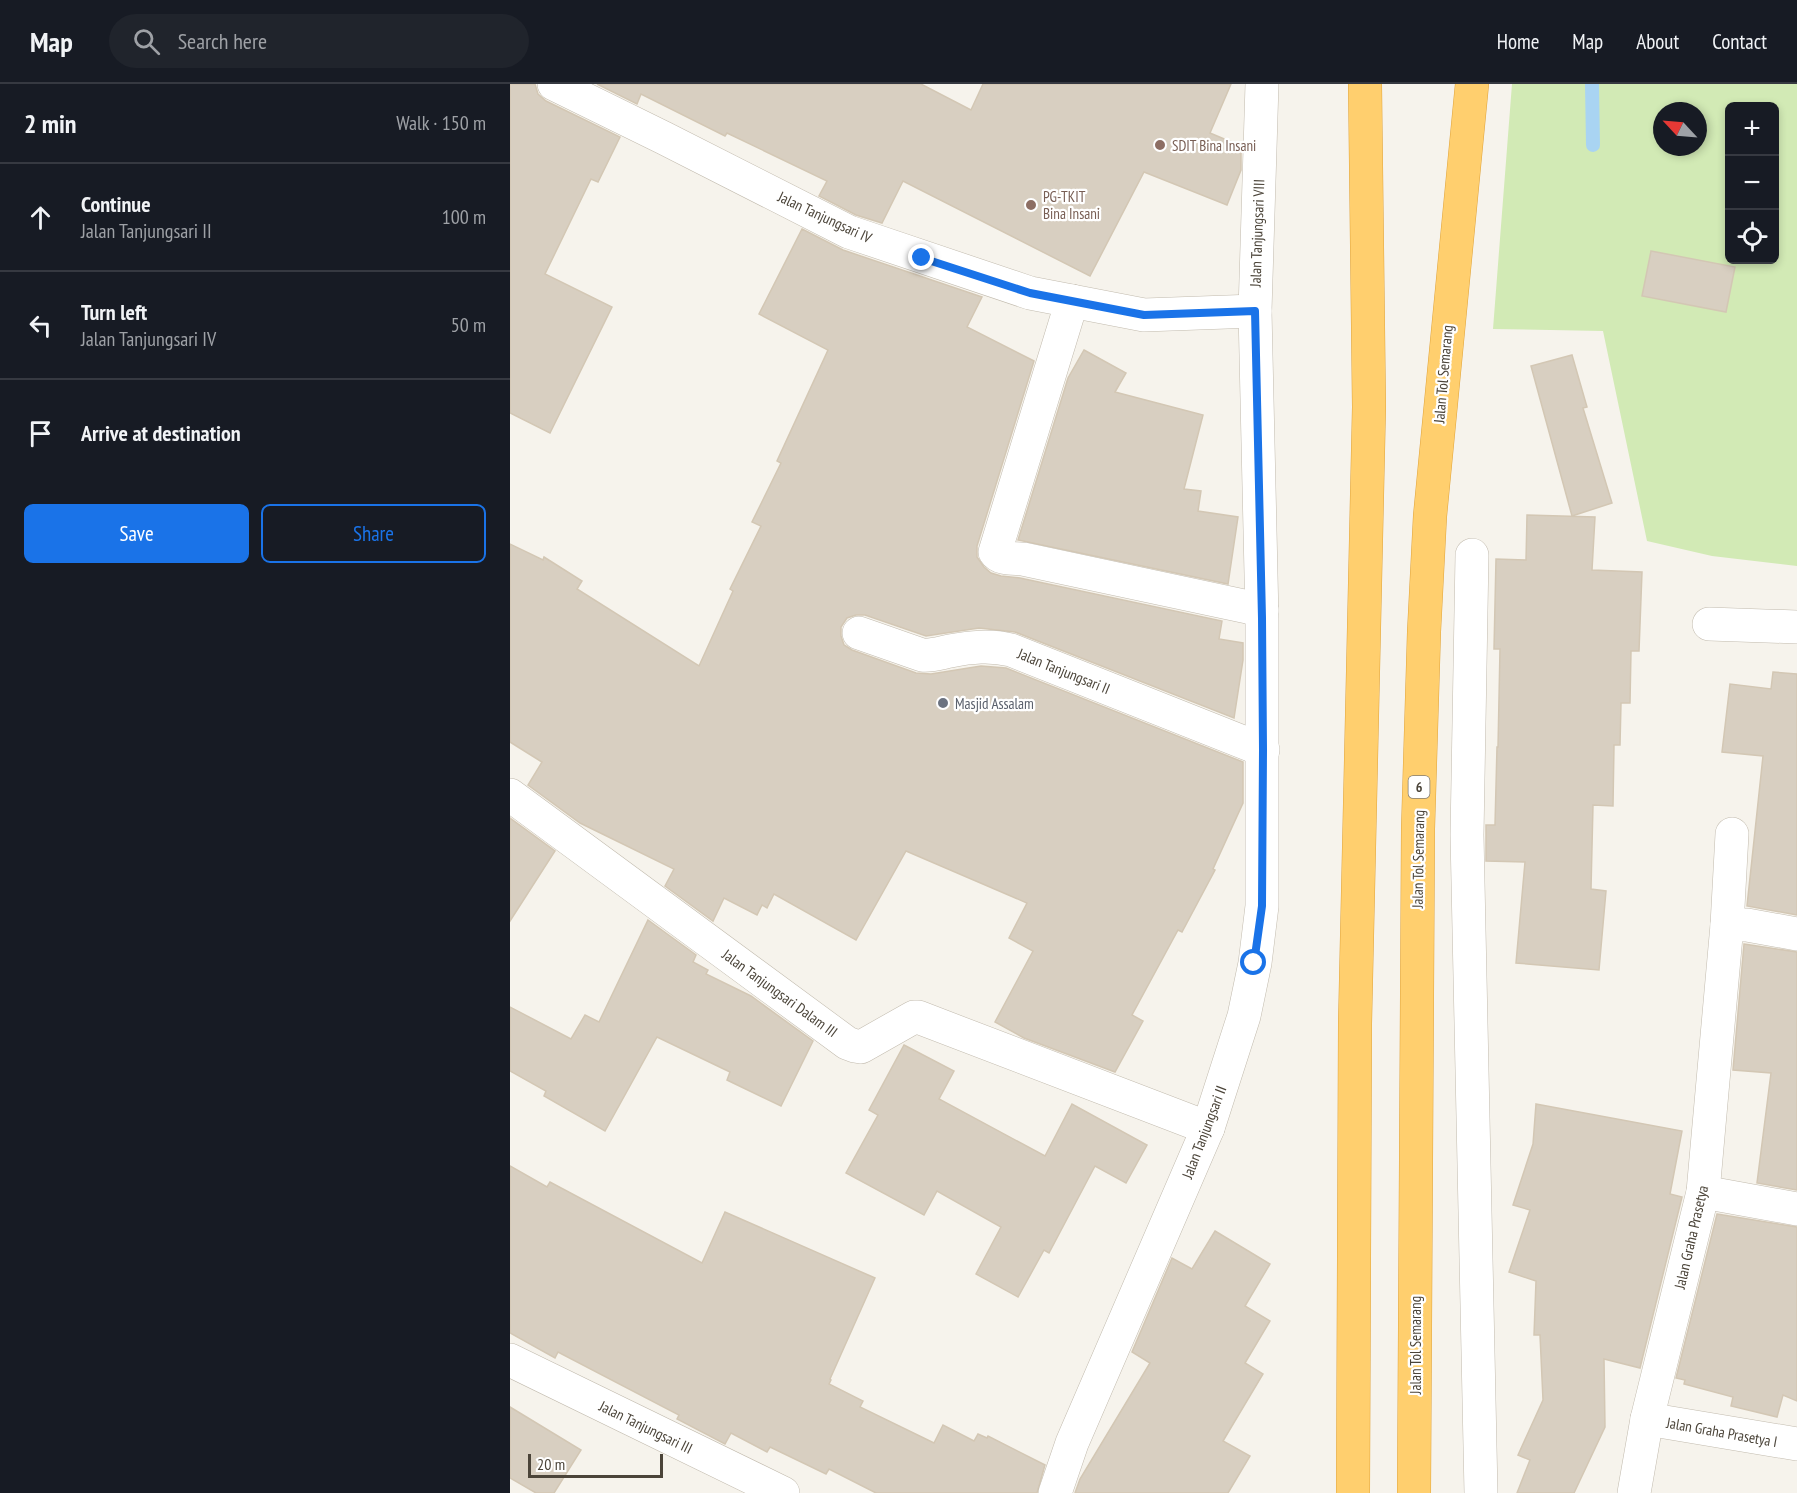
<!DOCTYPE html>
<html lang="en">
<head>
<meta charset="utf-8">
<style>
  :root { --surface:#171b24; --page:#20242c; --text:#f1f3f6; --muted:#9ea1a6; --line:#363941; --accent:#1a73e8 }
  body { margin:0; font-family:"PT Sans Narrow",sans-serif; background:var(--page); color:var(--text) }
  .controls { position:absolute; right:18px; top:18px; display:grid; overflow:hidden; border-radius:9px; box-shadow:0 3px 9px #0003 }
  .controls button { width:54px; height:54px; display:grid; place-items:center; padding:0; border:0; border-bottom:2px solid var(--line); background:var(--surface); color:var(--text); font:30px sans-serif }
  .compass { position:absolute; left:1143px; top:18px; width:54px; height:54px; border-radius:50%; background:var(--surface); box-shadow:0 3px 9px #0003; rotate:296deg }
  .scale { position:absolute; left:18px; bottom:15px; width:135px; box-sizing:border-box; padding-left:6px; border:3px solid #4b4439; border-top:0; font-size:16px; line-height:21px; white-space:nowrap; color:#4b4439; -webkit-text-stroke:4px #fff; paint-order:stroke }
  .stop { position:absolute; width:18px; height:18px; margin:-14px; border:4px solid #1a73e8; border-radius:50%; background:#fff }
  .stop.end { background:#1a73e8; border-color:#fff; box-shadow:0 2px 6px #0008 }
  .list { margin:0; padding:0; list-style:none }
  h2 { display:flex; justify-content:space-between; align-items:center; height:78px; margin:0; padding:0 24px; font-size:26px }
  h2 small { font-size:20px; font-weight:400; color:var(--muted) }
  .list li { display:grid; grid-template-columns:39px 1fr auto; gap:18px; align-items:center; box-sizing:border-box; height:108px; padding:0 24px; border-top:2px solid var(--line) }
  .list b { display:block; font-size:22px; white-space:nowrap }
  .list p { margin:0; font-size:20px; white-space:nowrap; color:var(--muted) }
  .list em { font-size:20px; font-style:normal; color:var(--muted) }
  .actions { display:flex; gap:12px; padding:18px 24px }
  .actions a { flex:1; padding:14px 0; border:2px solid var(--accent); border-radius:9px; text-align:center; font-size:21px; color:var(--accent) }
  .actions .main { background:var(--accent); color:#fff }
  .icon { flex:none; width:33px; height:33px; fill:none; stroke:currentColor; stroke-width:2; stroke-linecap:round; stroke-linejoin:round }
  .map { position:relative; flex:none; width:1287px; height:1409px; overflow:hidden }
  header { display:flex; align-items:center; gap:36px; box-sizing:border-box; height:84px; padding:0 30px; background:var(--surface); border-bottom:2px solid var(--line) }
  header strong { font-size:28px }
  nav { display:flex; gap:33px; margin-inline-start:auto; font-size:21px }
  .search { width:420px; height:54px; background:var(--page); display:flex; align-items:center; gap:15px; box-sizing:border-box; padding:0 21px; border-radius:33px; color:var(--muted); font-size:22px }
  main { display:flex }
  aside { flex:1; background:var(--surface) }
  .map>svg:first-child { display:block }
  .green { fill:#d2eab5; fill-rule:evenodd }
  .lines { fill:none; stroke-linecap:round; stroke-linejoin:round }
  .stream { stroke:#a9d4f2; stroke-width:14 }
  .building { fill:#d8cfc1; stroke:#d3c7b4; stroke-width:1.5 }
  .minor-casing { stroke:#c2bbae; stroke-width:34 }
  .motorway-casing { stroke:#e0a43c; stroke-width:34 }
  .minor { stroke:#fff; stroke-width:33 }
  .motorway { stroke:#ffcf6e; stroke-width:33 }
  .route { stroke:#1a73e8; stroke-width:8 }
  .education-dot { fill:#8d6e63; stroke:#fff; stroke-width:2 }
  .worship-dot { fill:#6b7280; stroke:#fff; stroke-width:2 }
  .labels { text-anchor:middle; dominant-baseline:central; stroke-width:4.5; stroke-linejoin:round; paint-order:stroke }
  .shield { fill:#fff; stroke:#817c74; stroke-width:1.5 }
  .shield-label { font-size:14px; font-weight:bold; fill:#4b4439 }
  .education-label { font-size:15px; fill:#785e54; stroke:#fff; text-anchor:start }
  .street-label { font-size:15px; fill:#4b4439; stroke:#fff }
  .worship-label { font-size:15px; fill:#5b616d; stroke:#fff; text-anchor:start }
</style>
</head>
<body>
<header>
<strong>Map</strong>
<div class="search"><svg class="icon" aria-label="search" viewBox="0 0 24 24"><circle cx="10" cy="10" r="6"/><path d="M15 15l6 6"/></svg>Search here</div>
<nav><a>Home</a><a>Map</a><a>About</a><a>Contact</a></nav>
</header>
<main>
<aside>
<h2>2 min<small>Walk · 150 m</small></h2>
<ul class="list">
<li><svg class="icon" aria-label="ahead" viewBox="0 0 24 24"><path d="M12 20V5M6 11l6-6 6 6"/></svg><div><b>Continue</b><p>Jalan Tanjungsari II</p></div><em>100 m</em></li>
<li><svg class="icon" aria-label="left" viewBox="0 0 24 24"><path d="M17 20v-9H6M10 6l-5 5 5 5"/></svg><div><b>Turn left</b><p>Jalan Tanjungsari IV</p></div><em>50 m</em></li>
<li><svg class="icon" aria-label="arrive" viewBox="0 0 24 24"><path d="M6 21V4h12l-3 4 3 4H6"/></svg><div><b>Arrive at destination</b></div></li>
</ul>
<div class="actions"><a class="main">Save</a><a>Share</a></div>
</aside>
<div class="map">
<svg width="1287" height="1409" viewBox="0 0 1287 1409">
  <rect width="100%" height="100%" fill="#f6f3ec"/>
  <path class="green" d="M1002,0H1287V482L1202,472L1137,457L1093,247L983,245ZM1220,22H1264V176H1220ZM1152,27H1188V63H1152Z"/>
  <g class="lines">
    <path class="stream" d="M1082,0L1083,61"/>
  </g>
  <g class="building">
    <path d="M0,0H25L28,10L36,17L110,53L88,98L81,95L35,190L102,223L40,349L0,329Z"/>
    <path d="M87,0H411L461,26L473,0H721L700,49L731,62V86L717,121L634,88L580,192L393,97L372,139L346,131L309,112L317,97L217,49L215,52L131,10L127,20Z"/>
    <path d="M292,145L333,166L472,213L457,243L524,277L467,462V473L474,483L481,489L491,492L510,494L712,537L709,555L733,559V576L724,634L505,548L469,544L416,552L355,531H346L337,534L331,543V552L334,561L342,566L406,589L421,590L471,582L496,584L733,678V719L703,785L705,786L672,848L668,846L622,931L633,937L605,988L514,954L485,938L523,867L499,854L517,819L396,767L346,856L264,810L257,824L252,821L247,831L214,814L203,837L155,802L164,785L70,739L18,701L32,678L0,658V460L33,476L34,473L72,497L67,505L189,582L223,507L220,505L251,442L242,438L271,379L267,377L318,266L249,230Z"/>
    <path d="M1141,167L1225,183L1216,228L1132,212Z"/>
    <path d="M574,266L616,289L605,308L693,331L674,405L691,407L688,427L728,433L718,500L508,456L558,294Z"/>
    <path d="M1062,271L1077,323L1073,324L1102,419L1062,432L1021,282Z"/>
    <path d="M1017,431L1085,433L1082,486L1132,488L1129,567H1121L1120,619H1111L1110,661H1104L1103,722L1083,721L1081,805L1096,807L1089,886L1006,879L1015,778L976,777V741H985L987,663H988L990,565H984L986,475L1016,476Z"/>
    <path d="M1263,588L1287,590V831L1237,822L1253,672L1212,668L1220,600L1261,605Z"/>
    <path d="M0,734L45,767L0,837Z"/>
    <path d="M138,836L186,871L183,878L198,886L196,890L241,912L303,957L271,1022L217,996L220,988L147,953L95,1047L34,1012L36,1007L0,987V923L61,955L75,931L89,938Z"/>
    <path d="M1234,860L1287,868V1106L1247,1099L1261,989L1223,986Z"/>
    <path d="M394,961L444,987L429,1015L535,1072L562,1020L637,1061L616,1099L585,1082L539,1169L534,1166L508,1213L466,1190L491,1143L427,1107L414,1131L336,1089L368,1031L359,1026Z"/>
    <path d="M1026,1020L1172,1047L1160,1110L1172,1113L1130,1284L1094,1275L1095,1343L1064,1409H1007L1020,1376L1008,1371L1033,1316L1030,1251H1024L1026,1197L999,1188L1020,1126L1003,1121L1023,1060Z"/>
    <path d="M0,1082L37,1103L40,1098L192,1179L215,1128L365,1194L320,1295L321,1296L319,1300L353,1317L350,1323L424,1359L433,1341L464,1357L468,1350L477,1354L478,1352L535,1381L527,1409H366L319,1385L316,1390L260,1363L257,1368L221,1349L215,1360L167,1335L169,1331L48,1268L45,1274L0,1249Z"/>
    <path d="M1207,1130L1287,1143V1317L1273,1311L1267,1333L1221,1322L1223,1313L1174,1300L1175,1296L1166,1294Z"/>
    <path d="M705,1147L760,1180L735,1222L760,1237L735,1279L753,1290L713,1357L740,1372L718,1409H565L570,1395L640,1279L622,1268L662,1174L682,1185Z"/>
    <path d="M0,1323L71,1366L44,1409H26L0,1394Z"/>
  </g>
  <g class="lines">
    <defs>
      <g id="minor">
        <path d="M44,0L154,54L339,148L520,209L634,231L745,227"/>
        <path d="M562,217L485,468C490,476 505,474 513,475L752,526"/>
        <path d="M962,471L957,751L971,1409"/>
        <path d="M1199,540L1287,543"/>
        <path d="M349,549L412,571C422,572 430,569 440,567C461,563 480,561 501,566L753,666"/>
        <path d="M0,711L337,959L345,962L351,963L404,933H408L698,1044"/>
        <path d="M1217,841L1222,750"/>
        <path d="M1193,1108L1287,1125"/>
        <path d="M0,1276L273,1409"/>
        <path d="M1137,1335L1287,1360"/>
        <path d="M545,1409L562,1359L698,1044L734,932L745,879L752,822V534L745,227L752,0"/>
        <path d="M1124,1409L1137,1335L1193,1108L1217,841H1237L1287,850"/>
      </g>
      <g id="motorway">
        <path d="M843,1409L845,940L859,323L855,0"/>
        <path d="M904,1409L908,745L914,548L920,432L962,0"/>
      </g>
    </defs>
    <use href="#minor" class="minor-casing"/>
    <use href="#motorway" class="motorway-casing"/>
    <use href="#minor" class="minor"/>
    <use href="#motorway" class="motorway"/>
  </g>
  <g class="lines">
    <path class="route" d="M412,174L520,209L634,231L745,227L752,534L753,666L752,822L744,879"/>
  </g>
  <g class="education-dot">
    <circle cx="650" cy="61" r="6"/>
    <circle cx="521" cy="121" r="6"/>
  </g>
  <circle class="worship-dot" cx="433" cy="619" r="6"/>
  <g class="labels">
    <rect class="shield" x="898.5" y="692" width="21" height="22" rx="4.5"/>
    <g class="shield-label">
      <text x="909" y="703">6</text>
    </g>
    <g class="education-label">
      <text x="662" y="61">SDIT Bina Insani</text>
      <text x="533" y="112">PG-TKIT<tspan x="533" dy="17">Bina Insani</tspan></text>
    </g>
    <g class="street-label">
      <text transform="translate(315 133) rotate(25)">Jalan Tanjungsari IV</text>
      <text transform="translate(747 149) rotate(-88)">Jalan Tanjungsari VIII</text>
      <text transform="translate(933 290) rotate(-85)">Jalan Tol Semarang</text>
      <text transform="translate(554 587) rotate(22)">Jalan Tanjungsari II</text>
      <text transform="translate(908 775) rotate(-89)">Jalan Tol Semarang</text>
      <text transform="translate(270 909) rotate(36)">Jalan Tanjungsari Dalam III</text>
      <text transform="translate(694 1048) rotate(-69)">Jalan Tanjungsari II</text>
      <text transform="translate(1181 1153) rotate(-77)">Jalan Graha Prasetya</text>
      <text transform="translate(905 1261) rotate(-90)">Jalan Tol Semarang</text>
      <text transform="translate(136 1343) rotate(26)">Jalan Tanjungsari III</text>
      <text transform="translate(1212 1348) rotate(10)">Jalan Graha Prasetya I</text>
    </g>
    <g class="worship-label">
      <text x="445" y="619">Masjid Assalam</text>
    </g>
  </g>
</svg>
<div class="controls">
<button>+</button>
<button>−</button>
<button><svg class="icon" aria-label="locate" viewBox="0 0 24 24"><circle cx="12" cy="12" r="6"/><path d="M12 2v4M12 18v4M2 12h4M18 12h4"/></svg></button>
</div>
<svg class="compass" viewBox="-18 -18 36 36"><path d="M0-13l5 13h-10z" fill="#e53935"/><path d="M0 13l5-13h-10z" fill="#9ea1a6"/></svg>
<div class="scale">20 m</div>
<div class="stop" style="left:744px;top:879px"></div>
<div class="stop end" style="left:412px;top:174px"></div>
</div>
</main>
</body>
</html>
